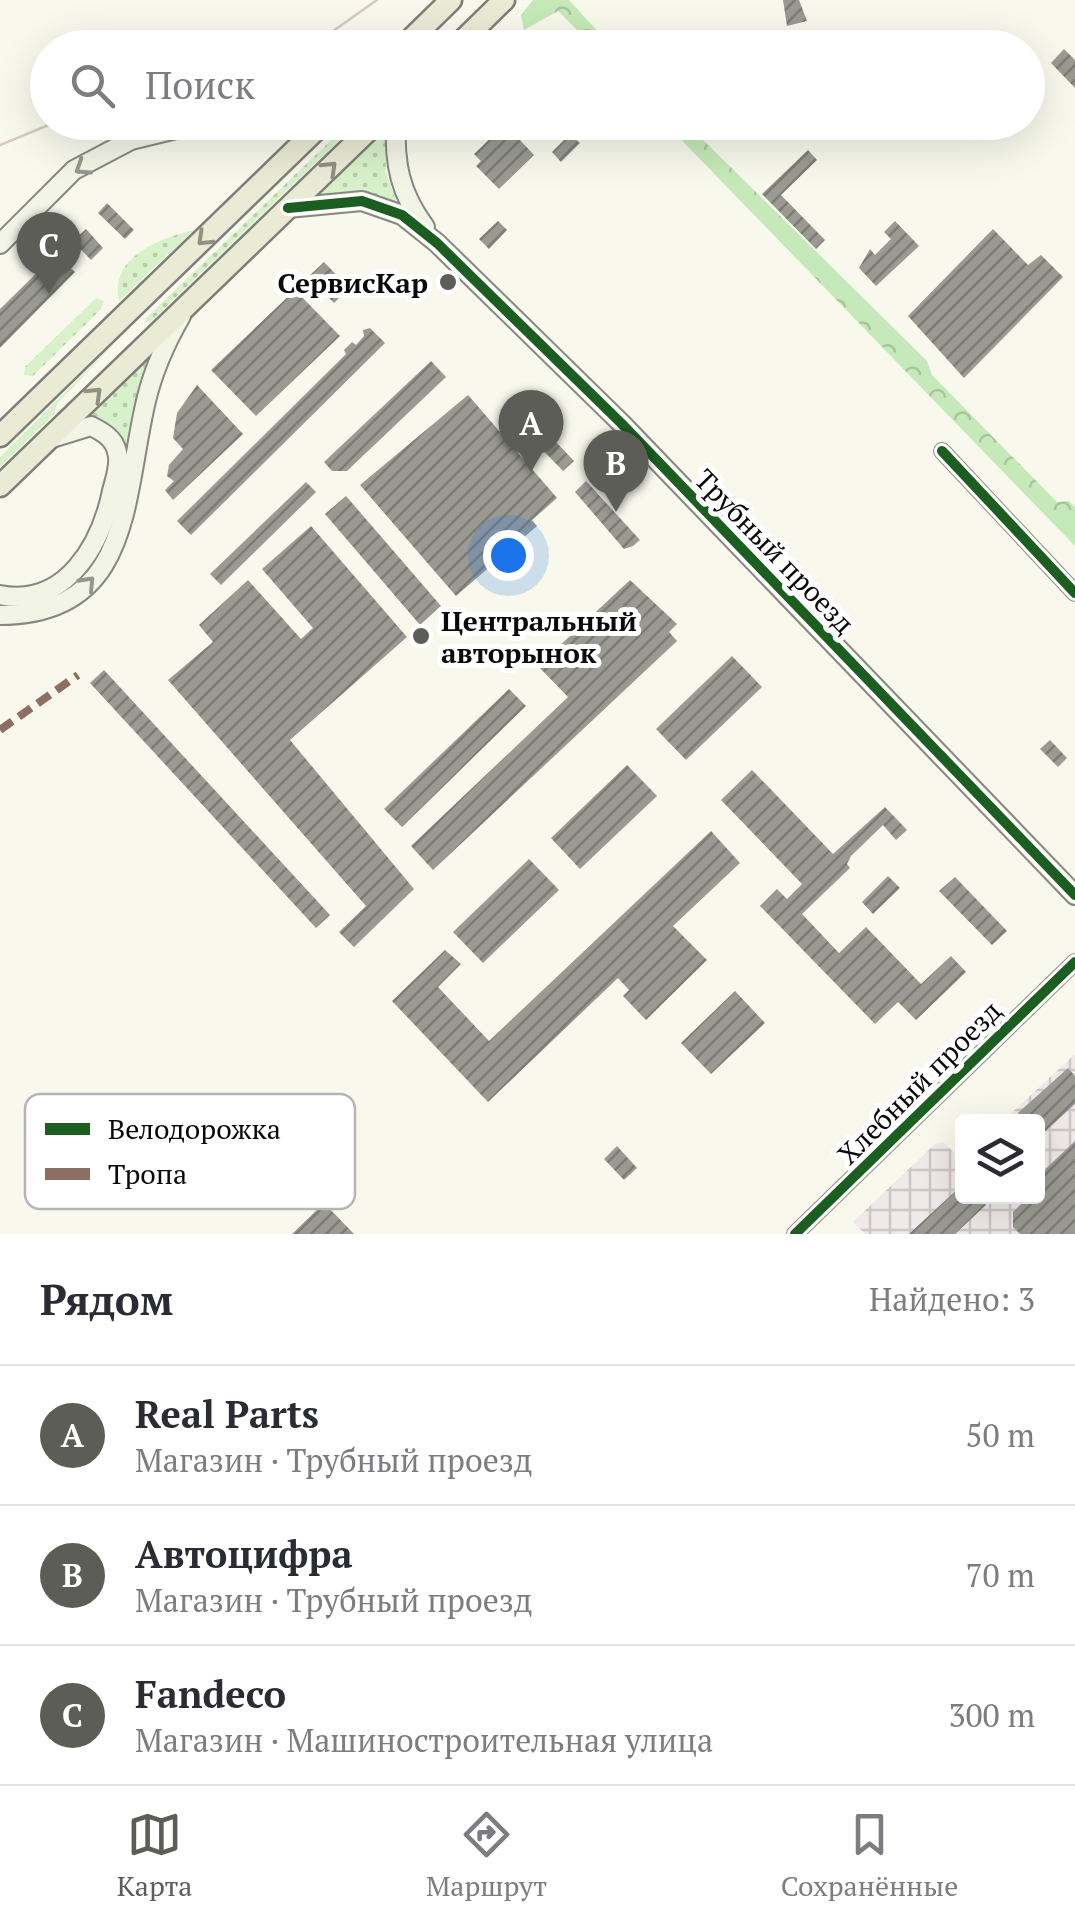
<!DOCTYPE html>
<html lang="ru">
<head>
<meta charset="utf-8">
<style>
  :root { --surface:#fff; --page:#f7f7f7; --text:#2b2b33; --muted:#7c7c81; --line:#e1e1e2; --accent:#5d5d58 }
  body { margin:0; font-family:"PT Serif",serif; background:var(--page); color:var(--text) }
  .controls { position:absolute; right:30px; bottom:30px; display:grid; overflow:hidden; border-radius:10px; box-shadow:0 10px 40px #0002 }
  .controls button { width:90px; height:90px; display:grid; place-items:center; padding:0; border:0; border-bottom:2px solid var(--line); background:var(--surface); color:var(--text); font:50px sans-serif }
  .you { position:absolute; left:508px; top:555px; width:35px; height:35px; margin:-25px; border:8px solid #fff; border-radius:50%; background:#1a73e8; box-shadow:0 0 0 15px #1a73e833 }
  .badge { display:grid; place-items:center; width:65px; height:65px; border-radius:50%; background:var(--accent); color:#fff; font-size:32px; font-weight:700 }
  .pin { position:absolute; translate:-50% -82px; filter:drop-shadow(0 2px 5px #0008) }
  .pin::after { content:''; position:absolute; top:52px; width:35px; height:30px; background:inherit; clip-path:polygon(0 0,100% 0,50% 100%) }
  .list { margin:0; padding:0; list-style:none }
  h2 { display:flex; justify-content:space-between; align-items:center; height:130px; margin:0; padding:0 40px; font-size:42px }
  h2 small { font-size:32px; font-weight:400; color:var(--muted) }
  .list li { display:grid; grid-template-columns:65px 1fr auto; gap:30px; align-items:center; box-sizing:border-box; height:140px; padding:0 40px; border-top:2px solid var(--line) }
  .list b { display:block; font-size:38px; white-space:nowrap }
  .list p { margin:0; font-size:32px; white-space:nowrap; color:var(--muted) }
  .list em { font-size:32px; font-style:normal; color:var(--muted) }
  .icon { flex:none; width:55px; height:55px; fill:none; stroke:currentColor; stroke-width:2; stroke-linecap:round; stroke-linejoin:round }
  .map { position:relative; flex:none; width:1075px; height:1234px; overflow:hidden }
  .search { position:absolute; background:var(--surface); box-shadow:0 10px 40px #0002; left:30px; right:30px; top:30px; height:110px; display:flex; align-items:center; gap:25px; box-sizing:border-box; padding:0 35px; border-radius:55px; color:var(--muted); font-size:38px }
  .sheet { height:550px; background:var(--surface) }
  nav { display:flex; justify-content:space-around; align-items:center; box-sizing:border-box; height:140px; border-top:2px solid var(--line); background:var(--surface); font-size:28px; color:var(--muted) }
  nav a { display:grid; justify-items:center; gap:5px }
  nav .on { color:var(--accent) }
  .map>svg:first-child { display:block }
  .industrial { fill:url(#industrial-grid) }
  .grass { fill:url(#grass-dots) }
  .forest { fill:url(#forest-crowns) }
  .building { fill:url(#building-hatch) }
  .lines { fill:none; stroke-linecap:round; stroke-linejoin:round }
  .street-casing { stroke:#91918b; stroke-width:18 }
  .secondary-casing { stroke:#878882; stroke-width:22 }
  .primary-casing { stroke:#7e7e78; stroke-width:25 }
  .street { stroke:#fefefc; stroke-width:12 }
  .secondary { stroke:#f2f4e6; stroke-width:18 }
  .primary { stroke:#eaebd5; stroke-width:20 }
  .tram { stroke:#d7c8c1; stroke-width:2.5 }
  .quiet { stroke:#8d6e63; stroke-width:8; stroke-dasharray:15 8; stroke-linecap:butt }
  .cycleway-casing { stroke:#fff; stroke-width:16 }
  .cycleway { stroke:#1b5e20; stroke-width:10 }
  .oneway { stroke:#95968e }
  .oneway2 { stroke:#909183 }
  .poi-dot { fill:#5d5d58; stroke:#fff; stroke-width:4 }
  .labels { text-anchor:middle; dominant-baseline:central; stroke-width:10; stroke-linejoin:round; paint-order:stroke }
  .poi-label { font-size:28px; font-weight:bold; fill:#090909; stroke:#fff; text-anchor:end }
  .street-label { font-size:28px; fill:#090909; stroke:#fff }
  .key { fill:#fff; stroke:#b5b5b5; stroke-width:2.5 }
  .key-label { font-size:28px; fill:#090909 }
</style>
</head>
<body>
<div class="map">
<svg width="1075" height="1234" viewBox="0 0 1075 1234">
  <defs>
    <pattern id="industrial-grid" width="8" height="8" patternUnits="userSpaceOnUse" patternTransform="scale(2.5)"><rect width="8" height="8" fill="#f0e9ea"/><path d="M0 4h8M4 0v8" fill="none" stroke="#ccc6c7"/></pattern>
    <pattern id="grass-dots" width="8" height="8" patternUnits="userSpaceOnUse" patternTransform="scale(2.5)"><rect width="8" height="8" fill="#d8f1ca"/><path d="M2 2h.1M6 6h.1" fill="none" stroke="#b8cdac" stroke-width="1.8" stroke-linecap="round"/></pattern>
    <pattern id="forest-crowns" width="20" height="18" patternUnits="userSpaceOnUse" patternTransform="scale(2.5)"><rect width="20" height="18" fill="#c5e9b8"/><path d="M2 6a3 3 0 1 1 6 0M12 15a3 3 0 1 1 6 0" fill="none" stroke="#a8c69d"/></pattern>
    <pattern id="building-hatch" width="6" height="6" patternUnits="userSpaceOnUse" patternTransform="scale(2.5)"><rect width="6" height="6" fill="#9a9a93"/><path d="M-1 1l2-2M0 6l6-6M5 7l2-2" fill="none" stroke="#7c7c76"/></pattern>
  </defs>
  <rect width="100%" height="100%" fill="#f8f9ec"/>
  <path class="industrial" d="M1075,1054V1234H865L853,1222L935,1144L943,1142L962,1160V1196H1038V1122L1003,1121Z"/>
  <g class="grass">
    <path d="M349,123H357L149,323L145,319Z"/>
    <path d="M392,123L385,170L398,206L315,198Z"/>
    <path d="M194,230L119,301C109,257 160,238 194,230Z"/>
    <path d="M96,298L104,301L101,309L33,376L24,375L25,367Z"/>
    <path d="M122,336L57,404L54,414L0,467V457Z"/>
    <path d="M146,362L128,457H127C126,434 112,418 88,418Z"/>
  </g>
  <g class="forest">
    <path d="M533,0H569L612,47H594L558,11L524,30L521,15Z"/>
    <path d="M665,123H686L927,361L932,375L1057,502L1069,501L1075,507V546Z"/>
  </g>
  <g class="building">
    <path d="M783,0H799L807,21L787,26Z"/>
    <path d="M1064,49L1075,60V88L1051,63Z"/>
    <path d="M505,124L534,155L499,189L476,166L481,161L474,154Z"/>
    <path d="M570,134L580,143L561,162L552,152Z"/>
    <path d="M808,150L817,160L781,195L825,240L816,249L762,194Z"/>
    <path d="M107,203L134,230L125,239L98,213Z"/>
    <path d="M498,221L507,230L489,249L479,239Z"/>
    <path d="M895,221L919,246L876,286L859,268L870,249L875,255L891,239L884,232Z"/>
    <path d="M86,229L103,248L91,260L73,241Z"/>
    <path d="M993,229L1028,265L1041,255L1063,277L964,378L908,316Z"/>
    <path d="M56,254L75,272L0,348V309Z"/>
    <path d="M324,262L349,288L334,303L308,277Z"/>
    <path d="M295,290L340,336L256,416L211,370Z"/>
    <path d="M370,328L385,343L191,535L177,521L346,354L344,350L352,342L356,345L364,336L363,330Z"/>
    <path d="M431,361L446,377L347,471H332L324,462Z"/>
    <path d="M197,385L243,434L173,500L165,490L174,481L167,476L169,465L183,449L173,438L177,413Z"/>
    <path d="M468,395L557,498L532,520L537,526L456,596L360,485Z"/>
    <path d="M539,424L574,461L563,471L528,435Z"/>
    <path d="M586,481L640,540L633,546L624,549L575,492Z"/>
    <path d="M306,482L316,492L221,585L210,574Z"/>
    <path d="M346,496L441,606L420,625L325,514Z"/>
    <path d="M311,526L407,637L290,740L414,889L354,947L339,932L366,906L168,680L213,642L199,625L248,580L301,639L313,628L262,569Z"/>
    <path d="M630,580L677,624L669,632L677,641L433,870L411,846L568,697L538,666Z"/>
    <path d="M732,656L762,687L686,760L656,729Z"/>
    <path d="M104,670L330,915L316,928L90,683Z"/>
    <path d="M509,689L526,706L402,827L384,809Z"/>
    <path d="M1050,740L1067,758L1058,767L1040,749Z"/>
    <path d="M627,765L657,796L580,869L551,838Z"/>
    <path d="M752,770L833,854L885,807L907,830L896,840L883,825L851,856L847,864L850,868L802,914L839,953L866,927L921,984L951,956L966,972L916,1020L898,1002L875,1024L760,906L777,889L787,899L802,884L721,800Z"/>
    <path d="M711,831L740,863L673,926L707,960L646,1020L623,996L629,990L618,978L488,1102L392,1001L445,950L461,964L438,987L489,1041Z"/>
    <path d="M529,859L559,890L483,963L453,932Z"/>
    <path d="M888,876L900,888L873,914L862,902Z"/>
    <path d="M955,877L1007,931L992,945L939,891Z"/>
    <path d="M735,991L765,1023L711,1074L681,1043Z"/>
    <path d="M1068,1068L1075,1076V1104L1038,1138V1122H1026L1018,1113Z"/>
    <path d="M1075,1141V1234H1020L1013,1227V1212L1024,1201L1020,1196H1038V1176Z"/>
    <path d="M617,1146L637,1168L624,1180L604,1159Z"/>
    <path d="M962,1185V1196H979L986,1205L955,1234H909Z"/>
    <path d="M324,1203L354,1234H292Z"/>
  </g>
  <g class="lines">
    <defs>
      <g id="street">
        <path d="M942,451L1075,593"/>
        <path d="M795,1234L1075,962"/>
      </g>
      <g id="secondary">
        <path d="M396,122C394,164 400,193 425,227"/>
        <path d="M288,208L362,201L402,215L437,243L621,423L1075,895"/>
        <path d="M0,244L74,170L131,140L205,122"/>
        <path d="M0,595C66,608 101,544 112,491C115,479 121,464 117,452C114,438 103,432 91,426L49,439"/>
        <path d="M0,615C133,615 123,497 146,401C153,371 166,342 181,316"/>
      </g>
      <g id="primary">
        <path d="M402,48L451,0"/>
        <path d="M455,48L504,0"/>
        <path d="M0,436L324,122"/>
        <path d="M0,486L377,122"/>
      </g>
    </defs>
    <use href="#street" class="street-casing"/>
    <use href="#secondary" class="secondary-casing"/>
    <use href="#primary" class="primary-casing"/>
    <use href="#street" class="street"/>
    <use href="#secondary" class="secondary"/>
    <use href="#primary" class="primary"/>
    <g class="tram">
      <path d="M309,48L377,0"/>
      <path d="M0,145L56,122"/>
    </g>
    <path class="quiet" d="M0,730L78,675"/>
    <defs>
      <g id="cycleway">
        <path d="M288,208L362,201L402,215L437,243L621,423L1075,895"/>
        <path d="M942,451L1075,593"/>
        <path d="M795,1234L1075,962"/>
      </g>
    </defs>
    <use href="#cycleway" class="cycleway-casing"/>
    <use href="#cycleway" class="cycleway"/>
  </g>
  <defs><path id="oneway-chevron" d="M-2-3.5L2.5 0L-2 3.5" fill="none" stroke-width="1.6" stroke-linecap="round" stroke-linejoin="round" transform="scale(2.5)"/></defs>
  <g class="oneway">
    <use href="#oneway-chevron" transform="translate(82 168) rotate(147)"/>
    <use href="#oneway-chevron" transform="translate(88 583) rotate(-47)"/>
  </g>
  <g class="oneway2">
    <use href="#oneway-chevron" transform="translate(330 168) rotate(-44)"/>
    <use href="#oneway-chevron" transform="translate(204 239) rotate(136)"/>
    <use href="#oneway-chevron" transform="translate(95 394) rotate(-44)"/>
  </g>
  <g class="poi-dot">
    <circle cx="448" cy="282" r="10"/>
    <circle cx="421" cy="636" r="10"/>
  </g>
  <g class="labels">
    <g class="poi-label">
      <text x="428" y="282">СервисКар</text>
      <text x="441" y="620" text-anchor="start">Центральный<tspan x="441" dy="32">авторынок</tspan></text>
    </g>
    <g class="street-label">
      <text transform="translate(775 551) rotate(46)">Трубный проезд</text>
      <text transform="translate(919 1082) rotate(-45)">Хлебный проезд</text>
    </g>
  </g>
  <rect x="25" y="1094" width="330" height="115" rx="15" class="key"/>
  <rect x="45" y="1123" width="45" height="12" fill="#1b5e20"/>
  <rect x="45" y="1168" width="45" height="12" fill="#8d6e63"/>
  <g class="key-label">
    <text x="108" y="1139">Велодорожка</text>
    <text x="108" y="1184">Тропа</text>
  </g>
</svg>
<div class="controls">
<button><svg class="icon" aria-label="layers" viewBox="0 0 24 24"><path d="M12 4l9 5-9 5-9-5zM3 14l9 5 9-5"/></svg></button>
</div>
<div class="you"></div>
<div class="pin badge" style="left:531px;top:472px">A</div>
<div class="pin badge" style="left:616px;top:512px">B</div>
<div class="pin badge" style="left:49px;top:294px">C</div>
<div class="search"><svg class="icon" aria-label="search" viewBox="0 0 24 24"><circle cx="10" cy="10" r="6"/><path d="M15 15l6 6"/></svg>Поиск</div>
</div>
<section class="sheet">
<h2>Рядом<small>Найдено: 3</small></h2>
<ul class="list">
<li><span class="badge">A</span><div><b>Real Parts</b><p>Магазин · Трубный проезд</p></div><em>50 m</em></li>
<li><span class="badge">B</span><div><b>Автоцифра</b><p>Магазин · Трубный проезд</p></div><em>70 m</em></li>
<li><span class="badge">C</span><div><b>Fandeco</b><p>Магазин · Машиностроительная улица</p></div><em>300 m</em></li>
</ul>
</section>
<nav>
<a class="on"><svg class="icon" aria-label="map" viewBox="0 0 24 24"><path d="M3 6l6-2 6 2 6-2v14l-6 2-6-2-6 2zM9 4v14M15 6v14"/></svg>Карта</a>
<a><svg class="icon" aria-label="directions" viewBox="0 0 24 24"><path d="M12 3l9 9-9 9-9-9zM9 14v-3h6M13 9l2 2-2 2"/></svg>Маршрут</a>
<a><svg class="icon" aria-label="saved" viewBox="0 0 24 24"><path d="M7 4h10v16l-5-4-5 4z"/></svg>Сохранённые</a>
</nav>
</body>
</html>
